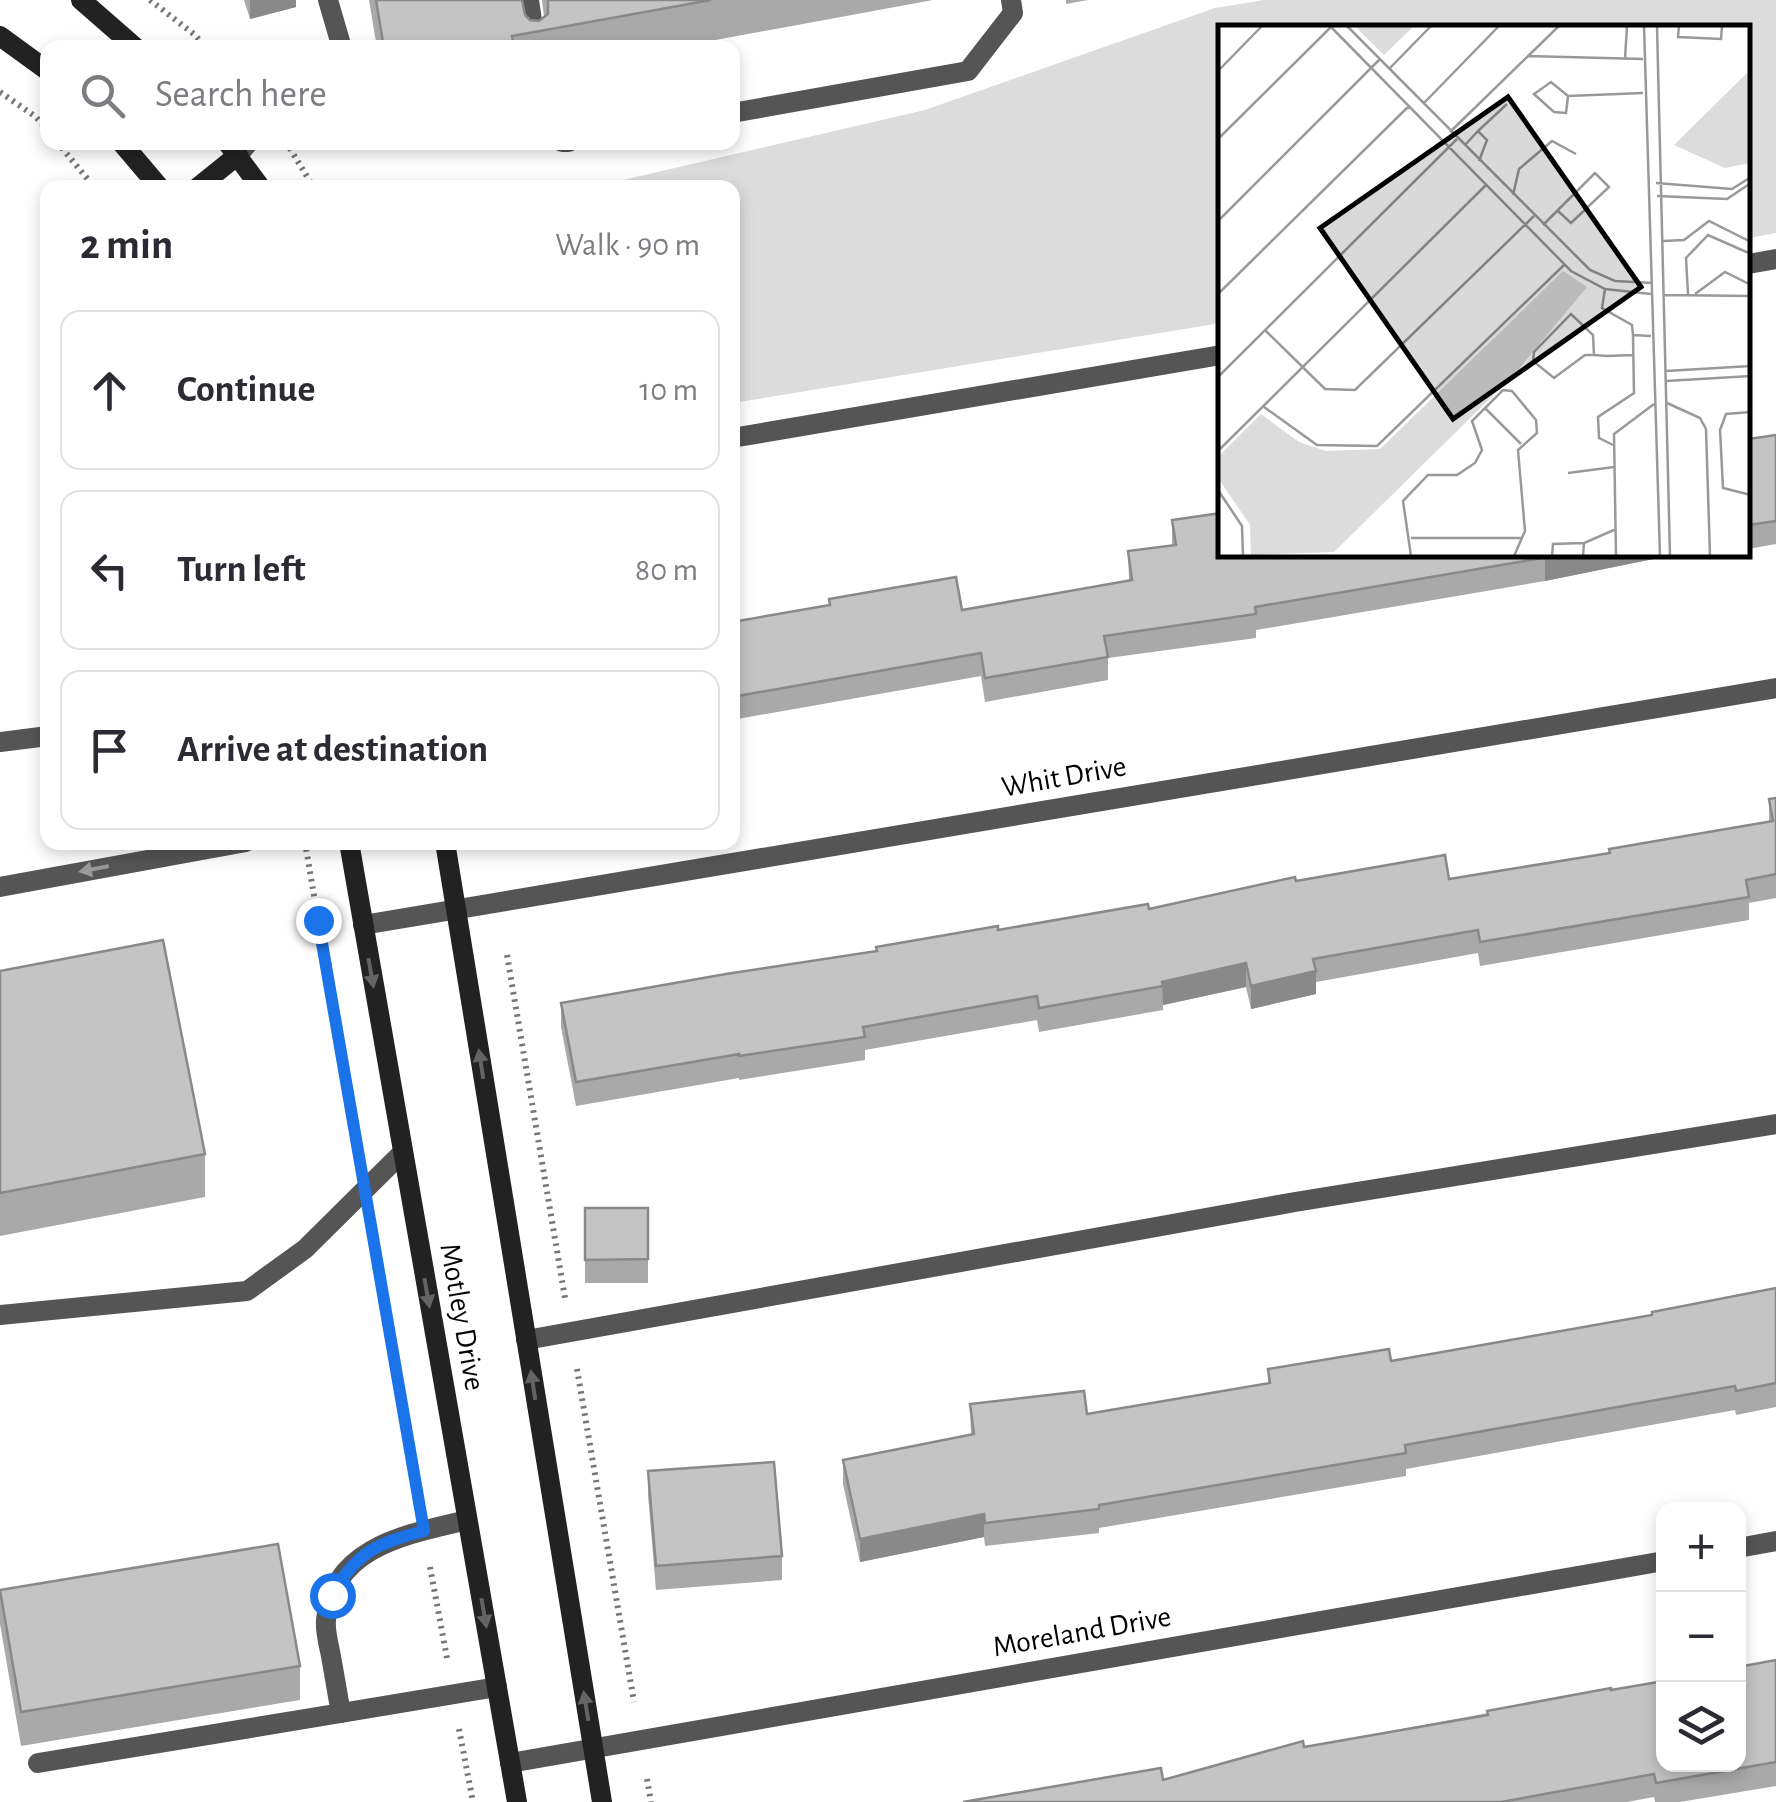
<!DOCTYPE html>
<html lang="en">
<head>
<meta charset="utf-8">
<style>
  :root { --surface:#fff; --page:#f7f7f7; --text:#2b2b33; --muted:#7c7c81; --line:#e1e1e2 }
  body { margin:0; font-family:"Alegreya Sans",sans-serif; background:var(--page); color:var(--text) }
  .controls { position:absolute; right:30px; bottom:30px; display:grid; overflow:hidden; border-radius:20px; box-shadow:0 5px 15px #0003 }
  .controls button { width:90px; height:90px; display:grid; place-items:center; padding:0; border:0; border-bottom:2px solid var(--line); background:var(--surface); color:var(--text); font:50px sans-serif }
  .stop { position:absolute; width:30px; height:30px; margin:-22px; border:8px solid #1a73e8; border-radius:50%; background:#fff }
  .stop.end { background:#1a73e8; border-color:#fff; box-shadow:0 2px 10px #0008 }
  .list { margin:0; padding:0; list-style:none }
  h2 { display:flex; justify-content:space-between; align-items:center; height:130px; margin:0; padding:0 40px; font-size:42px }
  h2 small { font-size:32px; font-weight:400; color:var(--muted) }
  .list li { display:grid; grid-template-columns:65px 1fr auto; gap:30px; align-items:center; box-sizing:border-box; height:160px; margin:0 20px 20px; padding:0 20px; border:2px solid var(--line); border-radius:20px }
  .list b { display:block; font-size:38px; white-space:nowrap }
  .list em { font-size:32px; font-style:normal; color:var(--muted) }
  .icon { flex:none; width:55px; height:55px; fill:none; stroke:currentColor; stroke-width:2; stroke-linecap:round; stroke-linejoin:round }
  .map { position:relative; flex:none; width:1776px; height:1802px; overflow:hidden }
  .search { position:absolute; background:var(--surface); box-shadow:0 5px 15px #0003; left:40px; top:40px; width:700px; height:110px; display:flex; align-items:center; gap:25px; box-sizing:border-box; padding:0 35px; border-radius:20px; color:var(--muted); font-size:38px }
  .panel { position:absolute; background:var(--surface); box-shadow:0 5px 15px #0003; left:40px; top:180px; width:700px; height:670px; border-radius:20px }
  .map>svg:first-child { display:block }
  .green { fill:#dcdcdc }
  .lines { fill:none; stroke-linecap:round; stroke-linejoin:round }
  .path { stroke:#777; stroke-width:6; stroke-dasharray:2.5 5; stroke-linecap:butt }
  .service { stroke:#555; stroke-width:20 }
  .minor { stroke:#555; stroke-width:20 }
  .secondary { stroke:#222; stroke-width:20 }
  .wall { fill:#a9a9a9 }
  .shaded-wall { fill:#898989 }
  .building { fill:#c4c4c4; stroke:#898989; stroke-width:2.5 }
  .oneway { fill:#999 }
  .oneway2 { fill:#646464 }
  .route { stroke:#1a73e8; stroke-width:12 }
  .labels { text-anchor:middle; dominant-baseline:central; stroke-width:10; stroke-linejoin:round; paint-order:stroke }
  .street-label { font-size:30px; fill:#000; stroke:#fff }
  .inset-road { fill:none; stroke:#999; stroke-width:2.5 }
  .view { fill:#000; fill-opacity:0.15; stroke:#000; stroke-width:5 }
  .inset-edge { fill:none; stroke:#000; stroke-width:5 }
</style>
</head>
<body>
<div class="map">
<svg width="1776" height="1802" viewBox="0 0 1776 1802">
  <rect width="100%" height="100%" fill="#fff"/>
  <path class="green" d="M1264,0H1776V233L1749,238L1748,28H1221V323L733,403L732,188L593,187L925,110L1215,8Z"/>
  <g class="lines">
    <g class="path">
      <path d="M150,0L195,35L206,48"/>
      <path d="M0,92L36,117L48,131"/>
      <path d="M57,142L95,188"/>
      <path d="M286,142L314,188"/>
      <path d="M305,842L356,1146"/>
      <path d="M507,955L565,1298"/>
      <path d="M372,1237L417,1496"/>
      <path d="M577,1369L634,1702"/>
      <path d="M430,1567L447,1658"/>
      <path d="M459,1729L473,1802"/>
      <path d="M647,1779L651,1802"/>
    </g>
    <g class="service">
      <path d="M328,0L342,48"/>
      <path d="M529,0L536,48"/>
      <path d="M732,113L968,71L1013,13L1011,0"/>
      <path d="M562,142H569"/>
      <path d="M238,155L249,142"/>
      <path d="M1748,264L1776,259"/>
      <path d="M732,438L1221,355"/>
      <path d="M0,742L48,736"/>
      <path d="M0,887L246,842"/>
      <path d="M0,1315L247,1291L305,1249L403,1152"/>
      <path d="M526,1340L1295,1202L1776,1124"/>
      <path d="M467,1520C409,1534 332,1546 326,1620C325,1630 328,1642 330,1651C334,1672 337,1692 341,1713L497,1687"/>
      <path d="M38,1763L341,1713"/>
    </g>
    <g class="minor">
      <path d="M363,925L1776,688"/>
      <path d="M1738,1548L1776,1541"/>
      <path d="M510,1763L1664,1561"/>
    </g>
    <g class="secondary">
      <path d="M81,0L136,48"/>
      <path d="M0,36L48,71"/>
      <path d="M121,142L160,188"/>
      <path d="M227,142L261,188"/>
      <path d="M197,188L238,155"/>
      <path d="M349,842L517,1802"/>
      <path d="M445,842L602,1802"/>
    </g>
  </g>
  <g class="wall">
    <path d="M244,0H296V7L250,19Z"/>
    <path d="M369,0H522L525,15L530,20L539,21L544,17L542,0H933L672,48H377Z"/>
    <path d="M1066,0H1088L1066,4Z"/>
    <path d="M1776,435V544L1748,549V439Z"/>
    <path d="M1172,520L1221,555H1673L1545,581L1256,630V638L1108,658V680L985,702L981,676L732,720V622L829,605V599L962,610L1129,580L1128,551L1172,545Z"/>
    <path d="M1776,798V898L1749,903V920L1480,966L1478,953L1316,982V994L1251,1009L1246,987L1163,1005V1010L1039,1032L1037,1020L865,1050V1060L739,1080V1078L576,1106L561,1027V1003L998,930L1149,909L1296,881L1449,879L1609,854L1769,822V799Z"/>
    <path d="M0,971L205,1154V1197L0,1236Z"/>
    <rect x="585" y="1208" width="63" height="75"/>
    <path d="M1776,1288V1407L1736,1415L1735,1410L1406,1469V1476L1099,1528V1533L985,1546L984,1537L860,1562L843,1484V1460L971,1434L970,1404L1087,1414L1268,1384V1369L1391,1361L1652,1315Z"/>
    <path d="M648,1471L782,1556V1580L656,1590L648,1495Z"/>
    <path d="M0,1590L300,1666V1700L21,1746L0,1624Z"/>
    <path d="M1776,1660V1786L1680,1802H1655L1654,1797L1627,1802H963L1163,1780L1304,1747Z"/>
  </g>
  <g class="shaded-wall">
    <path d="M250,0H296V7L250,19Z"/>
    <path d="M1560,555H1673L1545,581V558Z"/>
    <path d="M1246,963V987L1163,1005L1162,982Z"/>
    <path d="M1316,971V994L1251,1009V986Z"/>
    <path d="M984,1514V1537L860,1562V1539Z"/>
  </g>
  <g class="building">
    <path d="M376,0H522L525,15L530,20L539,21L548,14V0H711L512,36L514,48H384Z"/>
    <path d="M1776,435V521L1748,525V439Z"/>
    <path d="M1221,513V555H1560L1255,607L1256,614L1104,636L1108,657L985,678L981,653L732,697V622L830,605L829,599L956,577L962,610L1132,580L1128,551L1176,545L1172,520Z"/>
    <path d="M1776,798V874L1746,880L1749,897L1480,942L1478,930L1313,959L1316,971L1251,986L1246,963L1162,982L1163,986L1039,1008L1037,996L863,1027L865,1037L739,1056V1054L576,1082L561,1003L726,974L877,951L876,947L998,926V930L1148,904L1149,909L1295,877L1296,881L1445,855L1449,879L1610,853L1609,849L1773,821L1769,799Z"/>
    <path d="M163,940L205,1154L0,1193V971Z"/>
    <path d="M585,1208H648V1259L585,1260Z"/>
    <path d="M1776,1288V1383L1736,1391L1735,1386L1405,1445L1406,1453L1099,1505V1509L985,1523L984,1514L860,1539L843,1460L974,1434L970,1404L1084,1391L1087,1414L1270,1383L1268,1369L1389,1349L1391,1361L1652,1315V1312Z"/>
    <path d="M774,1462L782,1556L656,1566L648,1471Z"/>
    <path d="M278,1544L300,1666L21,1712L0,1590Z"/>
    <path d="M1776,1660V1762L1656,1783L1654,1774L1501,1802H963L1161,1768L1163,1780L1303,1741L1304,1747L1488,1715L1487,1711L1611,1688V1690L1664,1681V1764H1738V1667Z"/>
  </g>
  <defs><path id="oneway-solid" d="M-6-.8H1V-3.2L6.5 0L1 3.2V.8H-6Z" transform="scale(2.5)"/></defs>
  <use class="oneway" href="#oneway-solid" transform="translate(94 869) rotate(169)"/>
  <g class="oneway2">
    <use href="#oneway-solid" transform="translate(371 973) rotate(80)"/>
    <use href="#oneway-solid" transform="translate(481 1064) rotate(-99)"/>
    <use href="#oneway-solid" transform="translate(427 1293) rotate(80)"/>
    <use href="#oneway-solid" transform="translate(533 1385) rotate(-99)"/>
    <use href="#oneway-solid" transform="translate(484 1613) rotate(80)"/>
    <use href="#oneway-solid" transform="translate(586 1706) rotate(-99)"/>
  </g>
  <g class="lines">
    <path class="route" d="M318,920L424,1531C378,1543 356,1552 332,1595"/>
  </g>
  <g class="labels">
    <g class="street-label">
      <text transform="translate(1064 777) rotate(-10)">Whit Drive</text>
      <text transform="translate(462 1317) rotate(80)">Motley Drive</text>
      <text transform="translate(1082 1632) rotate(-10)">Moreland Drive</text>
    </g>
  </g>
  <g transform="translate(1218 25)">
    <rect width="532" height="532" fill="#fff"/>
    <path d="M137,1H196L166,30ZM532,45V138L507,143L456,120ZM345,246L369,262L294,352L116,527L33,530L32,500L0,453V432L43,389L81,417L108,426L162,424Z" fill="#dcdcdc"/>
    <path class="inset-road" d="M112,1L353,246L387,264L433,269M129,1L372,245L397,256L435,258M426,1L442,531M439,1L452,531M461,1L460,12L503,14L504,1M309,31L425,34M407,34L409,1M171,44L213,1M0,46L44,1M350,71L348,88L336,87L316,69L333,57L350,71L425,68M205,79L281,1M260,106L289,79M232,107L341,1M0,114L113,2M247,120L260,106L269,115L261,136M438,158L514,164L533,152M295,170L301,144L334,116L358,129M439,171L509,174L533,158M0,196L162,34M325,200L377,148L391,162L353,198L340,186M445,216L466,215L491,196L533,217M387,264L384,283L414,300L415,310M0,269L191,81M470,269L468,233L490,210L533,229M477,269L507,247L533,260M446,270L533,271M47,305L107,364L137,365L316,191M376,330L375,310L353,289L316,327L315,336L336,353L367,330H376L389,331L415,330M448,346L533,341M0,352L239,114M448,356L533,351M449,378L482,393L488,404L492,531M46,382L99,420L159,421L346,240M267,383L303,419M533,387L508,389L502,405L505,463L533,470M395,420L381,413L380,392L416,368L415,310L433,311M0,426L268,160M350,448L396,442M0,465L24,501L25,531M193,513H303M193,531L185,476L210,450H239L257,438L264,425L254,396L285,365L294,366L318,395L319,408L300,425L307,506L296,531M334,531L335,519L366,518M365,531L366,518L398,504M398,531L396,409L436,379"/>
    <path class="view" d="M290,72L423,262L235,394L102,203Z"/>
    <rect width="532" height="532" class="inset-edge"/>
  </g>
</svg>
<div class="controls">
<button>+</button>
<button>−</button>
<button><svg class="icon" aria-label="layers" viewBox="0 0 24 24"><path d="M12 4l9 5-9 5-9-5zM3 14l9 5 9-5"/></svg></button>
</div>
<div class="stop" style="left:332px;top:1595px"></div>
<div class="stop end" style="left:318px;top:920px"></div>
<div class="search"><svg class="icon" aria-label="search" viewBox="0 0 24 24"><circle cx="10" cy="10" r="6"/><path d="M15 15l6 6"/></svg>Search here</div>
<section class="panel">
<h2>2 min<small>Walk · 90 m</small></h2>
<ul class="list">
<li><svg class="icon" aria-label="ahead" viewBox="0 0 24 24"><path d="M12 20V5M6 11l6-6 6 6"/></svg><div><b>Continue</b></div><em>10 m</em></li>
<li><svg class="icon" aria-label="left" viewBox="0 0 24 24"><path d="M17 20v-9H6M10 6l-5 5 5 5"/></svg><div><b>Turn left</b></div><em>80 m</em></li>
<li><svg class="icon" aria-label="arrive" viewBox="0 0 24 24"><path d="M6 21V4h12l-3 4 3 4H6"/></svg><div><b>Arrive at destination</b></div></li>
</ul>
</section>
</div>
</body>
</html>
